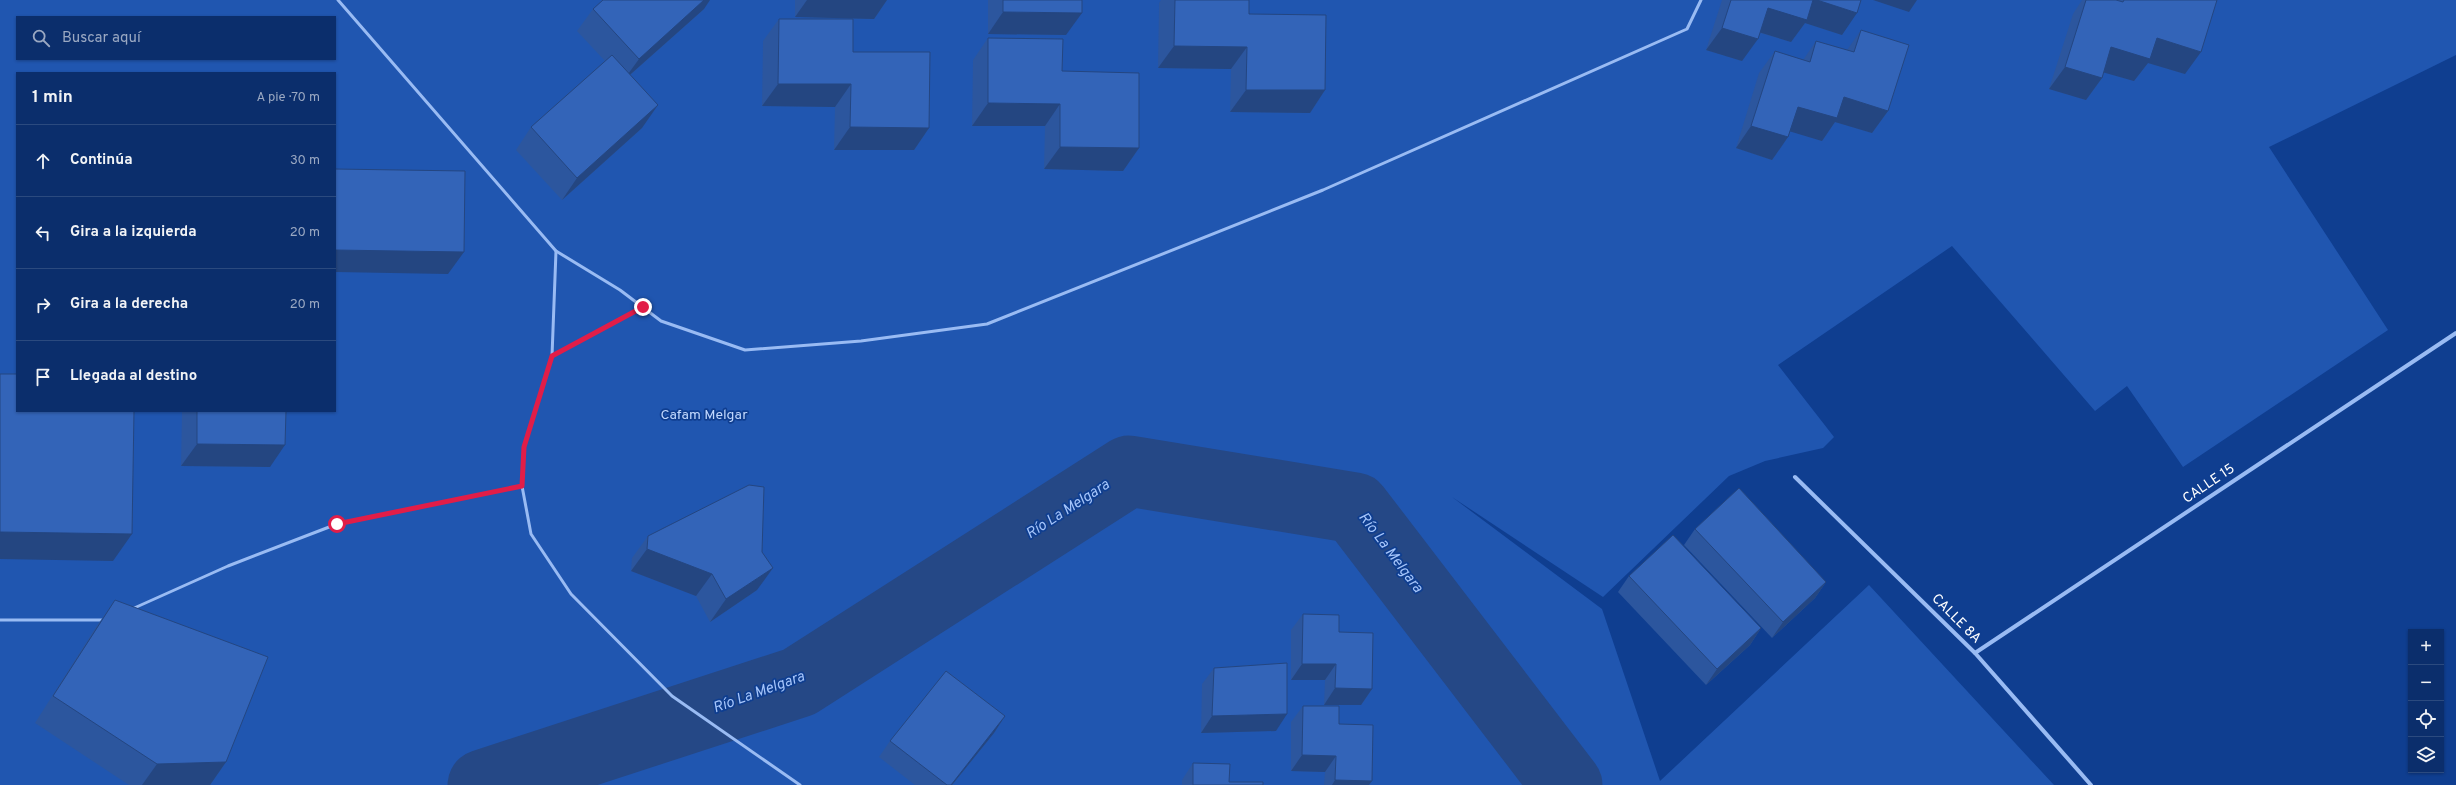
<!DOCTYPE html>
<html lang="es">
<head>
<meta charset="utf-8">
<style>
  :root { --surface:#0b2e6c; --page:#143672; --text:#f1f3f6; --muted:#9aa8c2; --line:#2b4a7f }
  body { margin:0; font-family:Overpass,sans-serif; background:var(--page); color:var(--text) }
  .controls { position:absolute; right:12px; bottom:12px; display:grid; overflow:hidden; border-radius:0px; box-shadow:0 1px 3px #0004 }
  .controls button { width:36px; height:36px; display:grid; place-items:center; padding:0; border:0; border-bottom:1px solid var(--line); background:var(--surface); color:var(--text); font:20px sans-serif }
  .stop { position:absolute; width:12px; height:12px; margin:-9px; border:3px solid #e11d48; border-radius:50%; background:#fff }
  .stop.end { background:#e11d48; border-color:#fff; box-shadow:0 1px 4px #0008 }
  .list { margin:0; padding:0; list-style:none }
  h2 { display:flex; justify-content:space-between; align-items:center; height:52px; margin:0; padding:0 16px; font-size:17px }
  h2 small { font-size:13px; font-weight:400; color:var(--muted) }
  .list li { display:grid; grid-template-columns:26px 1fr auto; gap:12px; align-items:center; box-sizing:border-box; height:72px; padding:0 16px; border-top:1px solid var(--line) }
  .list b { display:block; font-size:15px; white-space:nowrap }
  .list em { font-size:13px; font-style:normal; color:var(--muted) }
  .icon { flex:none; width:22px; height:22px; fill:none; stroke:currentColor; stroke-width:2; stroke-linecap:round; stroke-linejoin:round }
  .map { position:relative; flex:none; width:2456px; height:785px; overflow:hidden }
  .search { position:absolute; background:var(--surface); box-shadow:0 1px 3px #0004; left:16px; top:16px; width:320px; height:44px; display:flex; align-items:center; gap:10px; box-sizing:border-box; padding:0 14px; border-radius:0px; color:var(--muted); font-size:15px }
  .panel { position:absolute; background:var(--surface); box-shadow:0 1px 3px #0004; left:16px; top:72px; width:320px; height:340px; border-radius:0px }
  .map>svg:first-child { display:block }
  .green { fill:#2056b0; fill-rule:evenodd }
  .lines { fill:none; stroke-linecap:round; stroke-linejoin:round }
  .river { stroke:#254886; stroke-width:71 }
  .service { stroke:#99bbf3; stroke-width:3 }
  .minor { stroke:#99bbf3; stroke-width:4 }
  .wall { fill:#2c569e }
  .shaded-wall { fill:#244681 }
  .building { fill:#3364b8; stroke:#244681 }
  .route { stroke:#e11d48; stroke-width:5 }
  .labels { text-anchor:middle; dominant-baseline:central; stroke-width:3.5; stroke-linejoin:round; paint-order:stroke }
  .park-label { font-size:14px; fill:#c1d8fe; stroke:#0f3e90 }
  .street-label { font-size:14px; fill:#fff; stroke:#0f3e90 }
  .water-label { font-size:15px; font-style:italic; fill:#a5c5fb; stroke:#0f3e90 }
</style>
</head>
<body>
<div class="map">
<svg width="2456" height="785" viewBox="0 0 2456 785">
  <rect width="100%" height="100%" fill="#0f3e90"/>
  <path class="green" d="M0,0H2456V55L2269,147L2388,330L2183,467L2127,386L2095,411L1952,246L1778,365L1834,437L1823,448L1765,461L1729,476L1603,597L1452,497L1602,609L1660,781L1869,585L2054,785H0ZM17,17H335V59H17ZM17,73H335V411H17Z"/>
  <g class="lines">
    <path class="river" d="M483,785L799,682L1129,471L1355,508L1567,785"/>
    <g class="service">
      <path d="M338,0L556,251L620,290L661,321L745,350L861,341L987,324L1323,190L1687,29L1701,0"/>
      <path d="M556,251L552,356L524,447L522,486L531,534L571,594L672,696L800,785"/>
      <path d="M552,356L643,307"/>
      <path d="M132,609L228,566L337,524L522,486"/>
      <path d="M0,620H105"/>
    </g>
    <g class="minor">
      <path d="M1795,477L1975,653L2091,785"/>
      <path d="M1975,653L2456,333"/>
    </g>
  </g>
  <g class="wall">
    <path d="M795,0H887L874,19L795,17Z"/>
    <path d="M988,0H1082L1066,35L988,34Z"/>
    <path d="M1161,0H1249V14L1325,90L1310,113L1230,112L1231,69L1158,68L1159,3Z"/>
    <path d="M1722,0H1861L1842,35L1805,23L1791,42L1760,33L1742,61L1706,50Z"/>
    <path d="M2082,0H2217L2185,74L2148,63L2134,81L2103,72L2102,78L2086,100L2049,89L2073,14Z"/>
    <path d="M593,9H704L630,75L642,128L562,200L516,150L531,127L605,61L577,31Z"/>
    <path d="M779,19L853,52L929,128L914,150H834L835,107L762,106L763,41Z"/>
    <path d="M1861,30L1888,111L1872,133L1835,122L1822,141L1790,131L1788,137L1772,160L1736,148L1759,73L1775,51L1803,60L1816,41L1847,50Z"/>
    <path d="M988,38L1062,71L1139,148L1123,171L1044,169L1045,126H972L973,60Z"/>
    <path d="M182,411H286L270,467L181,466Z"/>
    <path d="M1695,529L1826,582L1815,598L1772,638L1684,545Z"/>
    <path d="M648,536L757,590L710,622L696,596L631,571L632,558Z"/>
    <path d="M1629,576L1761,628L1750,645L1706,685L1618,592Z"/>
    <path d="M115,600L226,762L210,785H129L35,723L96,627Z"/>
    <path d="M1303,614L1339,632L1372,689L1361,705H1324L1325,680H1291V630Z"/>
    <path d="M1214,668L1276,731L1201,733L1202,684Z"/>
    <path d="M1303,706L1339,724L1369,785H1324L1325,772L1291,771V722Z"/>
    <path d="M1005,716L994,733L952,785H915L879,757L890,741Z"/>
    <path d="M1193,763L1229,782L1263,785H1182V780Z"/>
  </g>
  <g class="shaded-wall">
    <path d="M704,0H710L704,9L623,81L639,59Z"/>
    <path d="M807,0H887L874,19L795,17Z"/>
    <path d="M1813,0H1817L1857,13L1842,35L1805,23L1791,42L1752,30L1768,8Z"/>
    <path d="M1873,0H1917L1909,12Z"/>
    <path d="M1003,12L1082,13L1066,35L988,34Z"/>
    <path d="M1722,28L1758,39L1742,61L1706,50Z"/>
    <path d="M2157,38L2201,52L2185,74L2148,63L2134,81L2095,70L2111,47Z"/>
    <path d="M1174,46L1247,47L1231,69L1158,68Z"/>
    <path d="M2065,67L2102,78L2086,100L2049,89Z"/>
    <path d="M778,84H851L835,107L762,106Z"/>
    <path d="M1246,90H1325L1310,113L1230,112Z"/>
    <path d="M1844,97L1888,111L1872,133L1835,122L1822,141L1782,129L1798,107Z"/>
    <path d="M988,103L1060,104L1045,126H972Z"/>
    <path d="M658,105L642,128L562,200L577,178Z"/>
    <path d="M1751,126L1788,137L1772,160L1736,148Z"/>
    <path d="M850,127L929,128L914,150H834Z"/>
    <path d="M1060,147L1139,148L1123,171L1044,169Z"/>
    <path d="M335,250L464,252L448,274L335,272Z"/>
    <path d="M197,444L285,445L270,467L181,466Z"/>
    <path d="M0,532L132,534L113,561L0,559Z"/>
    <path d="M647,549L712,574L696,596L631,571Z"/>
    <path d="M773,568L757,590L710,622L726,599Z"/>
    <path d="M1826,582L1815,598L1772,638L1783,622Z"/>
    <path d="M1761,628L1750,645L1706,685L1717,669Z"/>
    <path d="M1302,664H1336L1325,680H1291Z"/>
    <path d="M1335,688L1372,689L1361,705H1324Z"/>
    <path d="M1287,714L1276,731L1201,733L1212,716Z"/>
    <path d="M1005,716L994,733L952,785H951Z"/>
    <path d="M1302,755L1336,756L1325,772L1291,771Z"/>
    <path d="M226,762L210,785H142L157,764Z"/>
    <path d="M1335,780L1372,781L1369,785H1332Z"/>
  </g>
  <g class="building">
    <path d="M603,0H704L639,59L593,9Z"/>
    <path d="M1003,0H1082V13L1003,12Z"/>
    <path d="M1175,0H1249V14L1326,15L1325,90H1246L1247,47L1174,46Z"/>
    <path d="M1731,0H1813L1807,20L1768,8L1758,39L1722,28Z"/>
    <path d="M1817,0H1861L1857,13Z"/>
    <path d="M2086,0H2116L2123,2L2124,0H2217L2201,52L2157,38L2150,59L2111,47L2102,78L2065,67Z"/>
    <path d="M779,19H853V52H930L929,128L850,127L851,84H778Z"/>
    <path d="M1861,30L1909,45L1888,111L1844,97L1837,118L1798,107L1788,137L1751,126L1775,51L1810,62L1816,41L1854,52Z"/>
    <path d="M988,38L1063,39L1062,71L1139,73V148L1060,147V104L988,103Z"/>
    <path d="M612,55L658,105L577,178L531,127Z"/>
    <path d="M335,169L465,171L464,252L335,250Z"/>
    <path d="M0,374H17V411H134L132,534L0,532Z"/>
    <path d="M197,411H286L285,445L197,444Z"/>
    <path d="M749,485L764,487L762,552L773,568L726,599L712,574L647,549L648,536Z"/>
    <path d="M1739,488L1826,582L1783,622L1695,529Z"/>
    <path d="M1673,535L1761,628L1717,669L1629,576Z"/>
    <path d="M115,600L268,657L226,762L157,764L53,696Z"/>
    <path d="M1303,614L1339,615V632L1373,633L1372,689L1335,688L1336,664H1302Z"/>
    <path d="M1287,663V714L1212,716L1214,668Z"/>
    <path d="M946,671L1005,716L951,785H947L890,741Z"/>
    <path d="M1303,706H1339V724L1373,725L1372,781L1335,780L1336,756L1302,755Z"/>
    <path d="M1193,763L1230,764L1229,782H1263V785H1193Z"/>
  </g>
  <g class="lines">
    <path class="route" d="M337,524L522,486L524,447L552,356L643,307"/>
  </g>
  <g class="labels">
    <g class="park-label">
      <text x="704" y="415">Cafam Melgar</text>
    </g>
    <g class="street-label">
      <text transform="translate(2209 484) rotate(-34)">CALLE 15</text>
      <text transform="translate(1956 619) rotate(45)">CALLE 8A</text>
    </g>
    <g class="water-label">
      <text transform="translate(1068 510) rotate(-33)">Río La Melgara</text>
      <text transform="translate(1390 553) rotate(53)">Río La Melgara</text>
      <text transform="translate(759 693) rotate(-20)">Río La Melgara</text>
    </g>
  </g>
</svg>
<div class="controls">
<button>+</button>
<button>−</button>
<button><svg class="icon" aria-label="locate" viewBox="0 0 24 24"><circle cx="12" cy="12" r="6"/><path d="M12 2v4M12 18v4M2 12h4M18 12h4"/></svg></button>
<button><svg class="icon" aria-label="layers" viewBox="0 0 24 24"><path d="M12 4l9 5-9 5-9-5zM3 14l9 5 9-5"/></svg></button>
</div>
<div class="stop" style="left:337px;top:524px"></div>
<div class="stop end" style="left:643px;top:307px"></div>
<div class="search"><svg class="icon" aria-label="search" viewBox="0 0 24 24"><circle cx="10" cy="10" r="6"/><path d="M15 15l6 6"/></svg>Buscar aquí</div>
<section class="panel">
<h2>1 min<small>A pie · 70 m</small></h2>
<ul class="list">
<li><svg class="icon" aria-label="ahead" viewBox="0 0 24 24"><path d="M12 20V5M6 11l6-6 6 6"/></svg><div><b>Continúa</b></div><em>30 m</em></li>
<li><svg class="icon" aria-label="left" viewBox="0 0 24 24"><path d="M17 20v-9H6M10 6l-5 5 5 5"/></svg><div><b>Gira a la izquierda</b></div><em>20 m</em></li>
<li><svg class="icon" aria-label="right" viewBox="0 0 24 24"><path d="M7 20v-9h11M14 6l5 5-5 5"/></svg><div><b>Gira a la derecha</b></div><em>20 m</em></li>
<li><svg class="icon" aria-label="arrive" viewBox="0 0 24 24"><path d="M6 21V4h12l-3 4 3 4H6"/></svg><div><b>Llegada al destino</b></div></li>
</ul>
</section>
</div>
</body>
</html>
